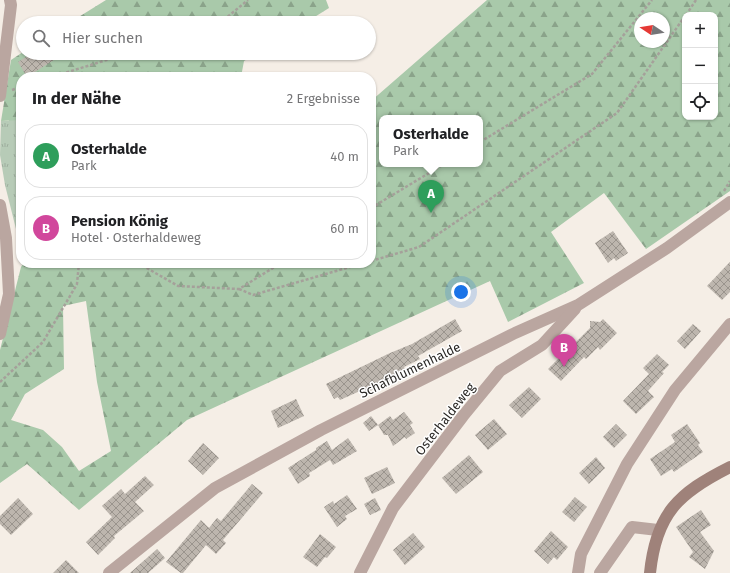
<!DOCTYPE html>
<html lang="de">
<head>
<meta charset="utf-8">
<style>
  :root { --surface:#fff; --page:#f6f6f6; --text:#202124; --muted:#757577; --line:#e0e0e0; --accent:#d93025 }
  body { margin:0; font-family:"Fira Sans",sans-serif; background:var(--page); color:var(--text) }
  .controls { position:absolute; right:12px; top:12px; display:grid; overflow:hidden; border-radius:8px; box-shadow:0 1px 3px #0004 }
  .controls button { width:36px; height:36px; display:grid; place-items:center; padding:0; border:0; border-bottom:1px solid var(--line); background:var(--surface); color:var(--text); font:20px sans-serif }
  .compass { position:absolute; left:634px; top:12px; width:36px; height:36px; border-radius:50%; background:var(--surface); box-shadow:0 1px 3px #0004; rotate:282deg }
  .you { position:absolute; left:461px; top:292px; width:14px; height:14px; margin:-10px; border:3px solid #fff; border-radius:50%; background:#1a73e8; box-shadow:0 0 0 6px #1a73e833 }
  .badge { display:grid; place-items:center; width:26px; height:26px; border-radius:50%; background:var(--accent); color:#fff; font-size:13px; font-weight:700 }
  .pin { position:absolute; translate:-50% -33px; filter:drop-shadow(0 1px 2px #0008) }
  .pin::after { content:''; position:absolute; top:21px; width:14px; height:12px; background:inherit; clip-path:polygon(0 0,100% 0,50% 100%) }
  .popup { position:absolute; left:379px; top:115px; width:104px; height:52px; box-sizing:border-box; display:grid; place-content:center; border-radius:8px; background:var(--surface); filter:drop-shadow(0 1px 3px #0005); font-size:13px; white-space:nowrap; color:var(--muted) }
  .popup b { font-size:15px; color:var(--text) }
  .popup::after { content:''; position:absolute; left:50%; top:100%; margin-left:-8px; border:8px solid transparent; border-top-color:var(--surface) }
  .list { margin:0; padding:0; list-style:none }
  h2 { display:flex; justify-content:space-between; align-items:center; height:52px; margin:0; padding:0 16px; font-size:17px }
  h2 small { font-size:13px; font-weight:400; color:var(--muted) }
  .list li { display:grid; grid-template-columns:26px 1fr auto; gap:12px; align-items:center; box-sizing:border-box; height:64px; margin:0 8px 8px; padding:0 8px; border:1px solid var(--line); border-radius:16px }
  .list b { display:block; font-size:15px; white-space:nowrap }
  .list p { margin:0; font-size:13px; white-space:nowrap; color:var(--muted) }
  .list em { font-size:13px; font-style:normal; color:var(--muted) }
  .icon { flex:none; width:22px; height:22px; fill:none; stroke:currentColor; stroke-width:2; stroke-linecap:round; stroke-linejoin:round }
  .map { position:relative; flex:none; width:730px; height:573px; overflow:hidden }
  .search { position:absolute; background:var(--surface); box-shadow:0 1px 3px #0004; left:16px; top:16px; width:360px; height:44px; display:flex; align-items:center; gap:10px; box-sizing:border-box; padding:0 14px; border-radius:22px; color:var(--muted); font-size:15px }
  .panel { position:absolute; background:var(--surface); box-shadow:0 1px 3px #0004; left:16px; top:72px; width:360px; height:196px; border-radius:16px }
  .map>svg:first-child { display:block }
  .grass { fill:url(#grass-tufts) }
  .forest { fill:url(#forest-firs); fill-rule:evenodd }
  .building { fill:url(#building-cross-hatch) }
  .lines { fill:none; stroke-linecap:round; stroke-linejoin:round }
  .path { stroke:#a5a09a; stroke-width:2.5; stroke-dasharray:3 2; stroke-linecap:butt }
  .street { stroke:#baa6a0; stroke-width:12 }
  .secondary { stroke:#9f827a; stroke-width:12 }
  .labels { text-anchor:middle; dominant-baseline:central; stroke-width:3; stroke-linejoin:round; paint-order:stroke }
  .street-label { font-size:13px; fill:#2b2926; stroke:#fff }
</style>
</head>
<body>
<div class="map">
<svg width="730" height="573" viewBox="0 0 730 573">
  <defs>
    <pattern id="grass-tufts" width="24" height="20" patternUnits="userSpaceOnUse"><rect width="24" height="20" fill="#b7cbb7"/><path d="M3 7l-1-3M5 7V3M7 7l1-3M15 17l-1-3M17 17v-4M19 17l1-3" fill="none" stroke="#9eae9d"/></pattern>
    <pattern id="forest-firs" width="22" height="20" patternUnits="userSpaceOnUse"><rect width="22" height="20" fill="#a9c9aa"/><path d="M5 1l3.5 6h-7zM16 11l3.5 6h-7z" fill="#8aa38a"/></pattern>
    <pattern id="building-cross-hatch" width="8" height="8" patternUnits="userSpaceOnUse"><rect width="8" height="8" fill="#bdb6ae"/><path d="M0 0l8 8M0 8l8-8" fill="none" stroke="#9a948d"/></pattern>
  </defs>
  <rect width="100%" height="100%" fill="#f5eee6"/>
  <path class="grass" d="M21,90V241H19L5,185L0,155L1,121H9L3,96Z"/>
  <g class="forest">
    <path d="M106,0H326L329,8L305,23H69Z"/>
    <path d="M487,0H730V191L646,249L604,193L551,232L584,283L508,322L490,281L187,420L79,510L27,464L0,483V350L21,267L24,263H371V101ZM685,15H715V117H685ZM640,18H664V42H640ZM382,118H480V164H382ZM86,301L97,382L111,451L79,471L62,447L43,430L11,420L25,394L64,369L63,306Z"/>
    <path d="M23,52V53H258L244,61L241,77H21V120L1,121L11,60Z"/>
  </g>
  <g class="building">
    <path d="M32,53H65L27,77L18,62Z"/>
    <path d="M613,231L628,253L616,261L614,258L608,263L595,243Z"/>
    <path d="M730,262V292L722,300L707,286Z"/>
    <path d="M455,319L462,331L418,356L420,359L404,367L407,373L362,395L360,391L340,400L338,397L334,399L326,384L390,353L412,344Z"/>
    <path d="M603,319L617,333L600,350L598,347L586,359L584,357L561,381L548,369L561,356L556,351L564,344L567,346L571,342L573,345L590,328V321L600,322Z"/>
    <path d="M693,324L701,331L685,349L677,341Z"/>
    <path d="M657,354L669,365L662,372L664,373L648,391L654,397L636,414L623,401L649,374L643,368Z"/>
    <path d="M529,387L541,399L522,418L509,405Z"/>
    <path d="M296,399L304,416L278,428L271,411Z"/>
    <path d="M404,412L413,423L410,425L415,433L406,439L405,437L393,446L388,435H384L378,425L390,416L393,420Z"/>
    <path d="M371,416L378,425L369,431L363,423Z"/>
    <path d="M494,419L507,434L488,450L475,435Z"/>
    <path d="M616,424L627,435L614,448L603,437Z"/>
    <path d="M687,424L700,443L698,445L703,452L674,472L672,469L661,476L650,459L675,442L671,435Z"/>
    <path d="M348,438L357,451L333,465L330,460L309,473L310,476L298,484L288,468L316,450V448L327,441L332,450Z"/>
    <path d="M203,443L219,458L203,475L188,461Z"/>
    <path d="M469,455L483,472L456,494L442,478Z"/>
    <path d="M596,457L605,468L589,484L579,473Z"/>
    <path d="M387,467L395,483L372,494L364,478Z"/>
    <path d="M145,476L154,485L135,502L144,511L114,536L115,538L98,555L86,542L112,517L102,506L121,489L125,494Z"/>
    <path d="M252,484L263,493L223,540L226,543L216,554L206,545L183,573H181L166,562L201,520L209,528L217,518L221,521Z"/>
    <path d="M347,495L357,509L345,516L347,519L337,527L324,507L333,501L334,504Z"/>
    <path d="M575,497L587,507L574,522L562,512Z"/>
    <path d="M18,498L33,514L11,535L0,524V516Z"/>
    <path d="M375,498L381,510L370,515L364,504Z"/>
    <path d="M701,510L711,525L700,532L714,551L705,569L689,557L693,552L676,527Z"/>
    <path d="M551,531L568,547L557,560L554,557L548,564L534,551Z"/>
    <path d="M413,533L425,547L405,565L393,550Z"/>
    <path d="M320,534L336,547L327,558L325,557L317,567L303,557Z"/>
    <path d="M157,549L165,558L148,573H130Z"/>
    <path d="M66,560L79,573H53Z"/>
  </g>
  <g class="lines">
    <g class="path">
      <path d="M686,15L696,0"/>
      <path d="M220,23L248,0"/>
      <path d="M52,77L129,53"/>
      <path d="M12,90L21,87"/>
      <path d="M480,142L592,74L652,0"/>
      <path d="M724,191L730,181"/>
      <path d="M371,208L444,164"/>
      <path d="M371,261L419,247L617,113L685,16"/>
      <path d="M138,263L178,286L239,289L281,263"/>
      <path d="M239,289L253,295L364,263"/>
      <path d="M0,382L43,342L77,284L79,263"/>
    </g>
    <g class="street">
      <path d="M0,96L11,5L10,0"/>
      <path d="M0,205L6,238L9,294L0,334"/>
      <path d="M109,573L215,488L321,430L515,333L578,305L667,248L730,202"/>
      <path d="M360,573L393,508L463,416L500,371L542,345L575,309"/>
      <path d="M578,573L581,554L627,464L675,390L730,324"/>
      <path d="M600,573L632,527L658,530"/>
    </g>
    <path class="secondary" d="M650,573C656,514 678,493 730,467"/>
  </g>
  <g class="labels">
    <g class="street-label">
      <text transform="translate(410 370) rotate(-26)">Schafblumenhalde</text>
      <text transform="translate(445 419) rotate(-52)">Osterhaldeweg</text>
    </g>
  </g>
</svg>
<div class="controls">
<button>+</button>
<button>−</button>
<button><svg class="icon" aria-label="locate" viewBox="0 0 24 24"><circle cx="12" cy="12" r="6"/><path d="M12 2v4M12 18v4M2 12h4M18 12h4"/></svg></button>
</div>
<svg class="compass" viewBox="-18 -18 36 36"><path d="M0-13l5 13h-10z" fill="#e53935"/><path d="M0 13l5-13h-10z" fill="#757577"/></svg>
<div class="you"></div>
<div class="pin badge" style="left:431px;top:213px;background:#2e9e5b">A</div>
<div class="popup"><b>Osterhalde</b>Park</div>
<div class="pin badge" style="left:564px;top:367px;background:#d1479c">B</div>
<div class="search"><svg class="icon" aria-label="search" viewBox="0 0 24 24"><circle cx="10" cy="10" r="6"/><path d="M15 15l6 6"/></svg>Hier suchen</div>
<section class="panel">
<h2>In der Nähe<small>2 Ergebnisse</small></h2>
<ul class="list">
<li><span class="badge" style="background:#2e9e5b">A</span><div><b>Osterhalde</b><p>Park</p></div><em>40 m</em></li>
<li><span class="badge" style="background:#d1479c">B</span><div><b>Pension König</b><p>Hotel · Osterhaldeweg</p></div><em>60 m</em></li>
</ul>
</section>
</div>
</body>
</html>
